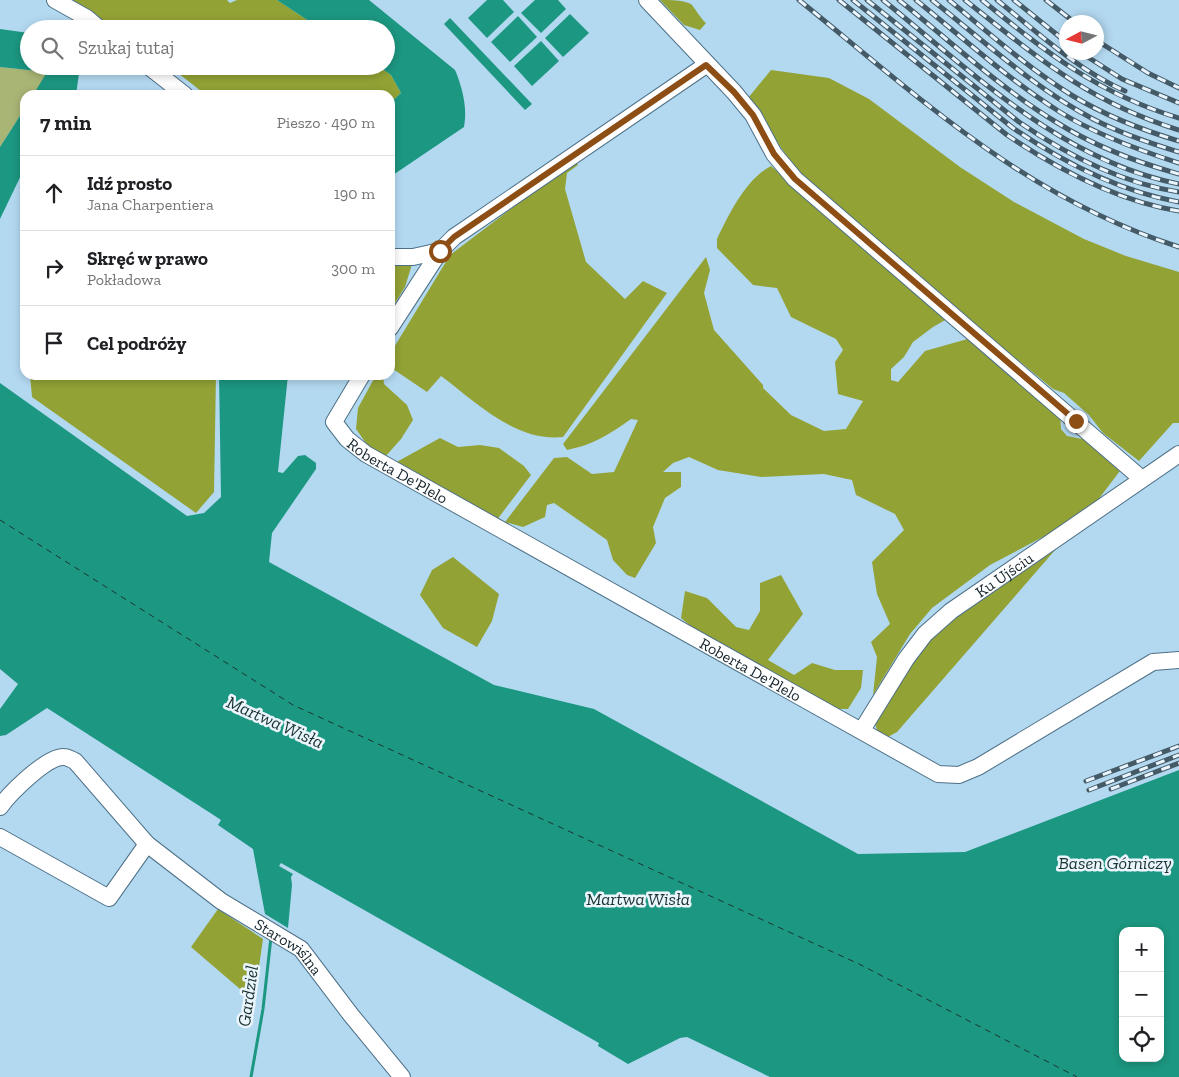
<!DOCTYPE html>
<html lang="pl">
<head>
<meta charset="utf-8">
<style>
  :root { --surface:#fff; --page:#f2f2f2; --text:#202124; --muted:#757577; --line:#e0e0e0 }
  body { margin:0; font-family:"Zilla Slab",serif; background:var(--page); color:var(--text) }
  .controls { position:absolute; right:15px; bottom:15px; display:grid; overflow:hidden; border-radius:10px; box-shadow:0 2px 8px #0003 }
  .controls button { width:45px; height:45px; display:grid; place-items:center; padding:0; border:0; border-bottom:1px solid var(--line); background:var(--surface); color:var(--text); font:25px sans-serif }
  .compass { position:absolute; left:1059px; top:15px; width:45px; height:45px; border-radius:50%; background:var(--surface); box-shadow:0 2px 8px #0003; rotate:263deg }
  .stop { position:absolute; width:15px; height:15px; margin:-11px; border:4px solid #8d4e15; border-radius:50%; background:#fff }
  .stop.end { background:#8d4e15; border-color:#fff; box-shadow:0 1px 5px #0008 }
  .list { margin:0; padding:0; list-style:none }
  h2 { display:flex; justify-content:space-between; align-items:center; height:65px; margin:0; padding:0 20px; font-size:21px }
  h2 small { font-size:16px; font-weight:400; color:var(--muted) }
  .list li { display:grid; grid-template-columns:32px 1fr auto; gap:15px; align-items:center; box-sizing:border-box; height:75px; padding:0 20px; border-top:1px solid var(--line) }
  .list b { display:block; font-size:19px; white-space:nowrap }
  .list p { margin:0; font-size:16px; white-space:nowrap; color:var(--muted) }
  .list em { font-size:16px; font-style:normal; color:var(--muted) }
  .icon { flex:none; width:28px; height:28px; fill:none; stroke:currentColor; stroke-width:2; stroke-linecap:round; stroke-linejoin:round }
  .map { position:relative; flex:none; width:1179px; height:1077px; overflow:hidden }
  .search { position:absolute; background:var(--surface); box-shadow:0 2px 8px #0003; left:20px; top:20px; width:375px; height:55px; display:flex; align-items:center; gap:12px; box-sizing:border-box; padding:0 18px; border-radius:28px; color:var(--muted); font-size:19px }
  .panel { position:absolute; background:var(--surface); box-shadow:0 2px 8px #0003; left:20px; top:90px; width:375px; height:290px; border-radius:15px }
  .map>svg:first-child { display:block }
  .green { fill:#a9b575 }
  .forest { fill:#93a235 }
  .water { fill:#1c9781; fill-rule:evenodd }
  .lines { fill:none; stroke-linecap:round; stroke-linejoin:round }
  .stream { stroke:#1c9781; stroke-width:3 }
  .ferry { stroke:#1c342f; stroke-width:1; stroke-dasharray:6 5; stroke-linecap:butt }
  .minor-casing { stroke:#4e7187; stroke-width:18 }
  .minor { stroke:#fff; stroke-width:16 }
  .rail-casing { stroke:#445a67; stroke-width:5 }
  .rail { stroke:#eaf5fd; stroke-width:3; stroke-dasharray:9; stroke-linecap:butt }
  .route { stroke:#8d4e15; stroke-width:6 }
  .labels { text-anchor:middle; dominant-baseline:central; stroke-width:5; stroke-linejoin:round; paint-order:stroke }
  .street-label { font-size:16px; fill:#14232c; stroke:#eaf5fd }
  .water-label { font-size:18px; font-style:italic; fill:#1c342f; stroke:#eaf5fd }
</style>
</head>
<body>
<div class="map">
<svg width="1179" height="1077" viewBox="0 0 1179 1077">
  <rect width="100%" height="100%" fill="#b3d9f1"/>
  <path class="green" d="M0,67L48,72L33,95H25V108L0,147Z"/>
  <g class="forest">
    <path d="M67,0H227L230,3L237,0H277L321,29H118Z"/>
    <path d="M660,0C671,0 683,0 691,4C695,8 700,18 706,23L700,30L684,25Z"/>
    <path d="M169,66H378L391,75L401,93L390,103V95H206Z"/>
    <path d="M771,70L829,78L869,99L960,167L1014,202L1084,239L1126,256L1179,272V423H1173L1139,461L1103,433L1089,415L1064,393L1053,389L945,300L794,167L748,98Z"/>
    <path d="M575,160L578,165L567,173L565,189L586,262L625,299L643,281L667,293L563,437C515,442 476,402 441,376L427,392L390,367V354L450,255Z"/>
    <path d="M771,166L947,319L933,327L913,342L904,357L891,369V380L898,382L925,351L971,338L1060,413L1061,429L1067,436L1092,441L1123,467L1088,513L990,565L932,608L910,634L873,695L877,657L871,642L890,624L877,594L872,562L904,530L895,514L856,495L852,480L824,474L761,477L718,470L689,457L673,463L663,472H681V487L665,498L653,527L656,543L635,578L627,575L613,560L607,540L554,503L547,505L545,517L523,527L505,522L554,458L567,457L592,474L614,472L638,420L631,419C610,434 593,445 567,450L563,444L706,257L710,270L704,293L714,330L763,385V388L791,415L824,431L846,429L863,401L838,394L835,362L843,350L836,339L791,317L777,288L753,285L717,248V239C729,214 746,179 771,166Z"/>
    <path d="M413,261L405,287L390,311V262Z"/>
    <path d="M30,375H216L214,492L196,513L32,397Z"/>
    <path d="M376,375H383L384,384L407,405L413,420L401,439L385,457L368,446L356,429L358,408Z"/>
    <path d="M440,438L458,447L480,445L499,448L524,466L531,475L496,521L393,464Z"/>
    <path d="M1069,534L897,732L886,738L878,734L875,723L930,637L950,617Z"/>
    <path d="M453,557L499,594L492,621L477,647L443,628L420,595L432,570Z"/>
    <path d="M781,575L803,614L768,660L794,675L812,663L835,670H863L861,688L848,709H830L699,633L681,618L685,591L707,598L736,627L749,630L760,611V583Z"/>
    <path d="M218,909L263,939L254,1001L191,947Z"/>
  </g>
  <g class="water">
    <path d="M277,0H369L455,70C462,86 468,109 464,127L390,177V103L401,93L391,75L378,66H386V29H321Z"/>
    <path d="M487,0H503L514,12L487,38L468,18Z"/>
    <path d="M535,0H558L566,9L541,33L521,13Z"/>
    <path d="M570,14L589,33L563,57L545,38Z"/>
    <path d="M518,16L537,37L510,62L491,42Z"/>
    <path d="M450,18L532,104L525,110L444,24Z"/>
    <path d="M0,29L29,33V66H80L76,95H33L47,72L0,67Z"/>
    <path d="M541,41L559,61L532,86L514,66Z"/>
    <path d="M25,108V167L0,219V147Z"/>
    <path d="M219,375H288L278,472L283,473L298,456L305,455L316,463V469L272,533L269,562L494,685L594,709L858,854L965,852L1179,770V1077H770L687,1037L680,1038L628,1064L598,1046L599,1043L281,863L279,866L293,874L291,877L292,885L288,928L265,914L253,849L218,825L221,820L215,816L47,708L6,735L0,736V709L18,684L0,669V383L187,516L204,513L221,497ZM1123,931H1160V1058H1123Z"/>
  </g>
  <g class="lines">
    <path class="stream" d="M251,1077L263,1009L271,937"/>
    <path class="ferry" d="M0,520L293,705L859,964L1077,1077"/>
    <defs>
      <g id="minor">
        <path d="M55,0L87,18L100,29"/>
        <path d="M647,0L734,92L753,115L774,154L795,179L1142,479"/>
        <path d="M148,66L185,95"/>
        <path d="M390,257H413L440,251"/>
        <path d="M390,328L440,251L454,237L706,65"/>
        <path id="s1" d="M362,375L334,422L347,439L366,454L938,774L959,775L978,767L1153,662L1179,660"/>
        <path id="s2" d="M862,730L906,659L925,634L951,611L1179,454"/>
        <path id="s3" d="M0,807C10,793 47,756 64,757C68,757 72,760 75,761L147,844L221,901L301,949L351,1015L402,1077"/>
        <path d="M0,837L109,898L147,844"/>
      </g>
    </defs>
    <use href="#minor" class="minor-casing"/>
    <use href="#minor" class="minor"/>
    <defs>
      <g id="rail">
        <path d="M799,0C920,98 1026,198 1179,247"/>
        <path d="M839,0L1007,135C1059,170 1117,201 1179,211"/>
        <path d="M853,0L1013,128C1064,163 1118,191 1179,202"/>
        <path d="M867,0L1019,122C1067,155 1121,183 1179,192"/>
        <path d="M883,0C972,72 1062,161 1179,184"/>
        <path d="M899,0C950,41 1000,88 1056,122C1094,146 1136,162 1179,174"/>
        <path d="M916,0C963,38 1009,80 1060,112C1097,135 1138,150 1179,163"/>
        <path d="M932,0C984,41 1034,88 1093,119C1120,133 1149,143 1179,152"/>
        <path d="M949,0C989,33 1029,69 1073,96C1106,116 1142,130 1179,141"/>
        <path d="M965,0C1038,58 1089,102 1179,130"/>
        <path d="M982,0C1046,52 1098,94 1179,118"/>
        <path d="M997,0C1037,32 1078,70 1125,91"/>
        <path d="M1014,0L1066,42"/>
        <path d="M1046,0L1074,22"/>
        <path d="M1096,40L1148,73L1179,88"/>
        <path d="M1080,52L1122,79L1179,103"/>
        <path d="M1086,781L1179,746"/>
        <path d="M1111,789L1179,763"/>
        <path d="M1089,790L1179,755"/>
      </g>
    </defs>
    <use href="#rail" class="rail-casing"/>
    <use href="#rail" class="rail"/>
  </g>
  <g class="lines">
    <path class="route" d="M440,251L454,237L706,65L734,92L753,115L774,154L795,179L1076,421"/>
  </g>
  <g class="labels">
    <g class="street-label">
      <text stroke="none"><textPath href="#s1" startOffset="136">Roberta De'Plelo</textPath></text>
      <text stroke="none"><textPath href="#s2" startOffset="214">Ku Ujściu</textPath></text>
      <text stroke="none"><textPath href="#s1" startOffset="541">Roberta De'Plelo</textPath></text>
      <text stroke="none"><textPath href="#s3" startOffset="380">Starowiślna</textPath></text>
    </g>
    <g class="water-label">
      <text transform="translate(275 722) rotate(24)">Martwa Wisła</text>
      <text x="1115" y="863">Basen Górniczy</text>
      <text x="638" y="899">Martwa Wisła</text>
      <text transform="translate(248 996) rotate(-82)">Gardziel</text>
    </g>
  </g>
</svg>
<div class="controls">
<button>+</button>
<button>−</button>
<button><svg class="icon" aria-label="locate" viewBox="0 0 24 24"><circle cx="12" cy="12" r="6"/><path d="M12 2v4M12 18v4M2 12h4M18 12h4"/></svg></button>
</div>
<svg class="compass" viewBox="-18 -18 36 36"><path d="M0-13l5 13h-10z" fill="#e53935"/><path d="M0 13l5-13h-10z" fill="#757577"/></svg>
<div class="stop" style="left:440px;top:251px"></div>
<div class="stop end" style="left:1076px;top:421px"></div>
<div class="search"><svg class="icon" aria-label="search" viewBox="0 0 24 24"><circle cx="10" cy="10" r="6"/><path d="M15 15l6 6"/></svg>Szukaj tutaj</div>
<section class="panel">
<h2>7 min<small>Pieszo · 490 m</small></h2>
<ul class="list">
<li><svg class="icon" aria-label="ahead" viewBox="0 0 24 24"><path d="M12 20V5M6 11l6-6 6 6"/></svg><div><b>Idź prosto</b><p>Jana Charpentiera</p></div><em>190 m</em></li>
<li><svg class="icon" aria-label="right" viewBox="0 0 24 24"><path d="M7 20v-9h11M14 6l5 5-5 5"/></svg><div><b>Skręć w prawo</b><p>Pokładowa</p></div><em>300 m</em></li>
<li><svg class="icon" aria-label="arrive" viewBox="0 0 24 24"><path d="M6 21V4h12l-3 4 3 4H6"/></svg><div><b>Cel podróży</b></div></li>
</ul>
</section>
</div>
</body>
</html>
